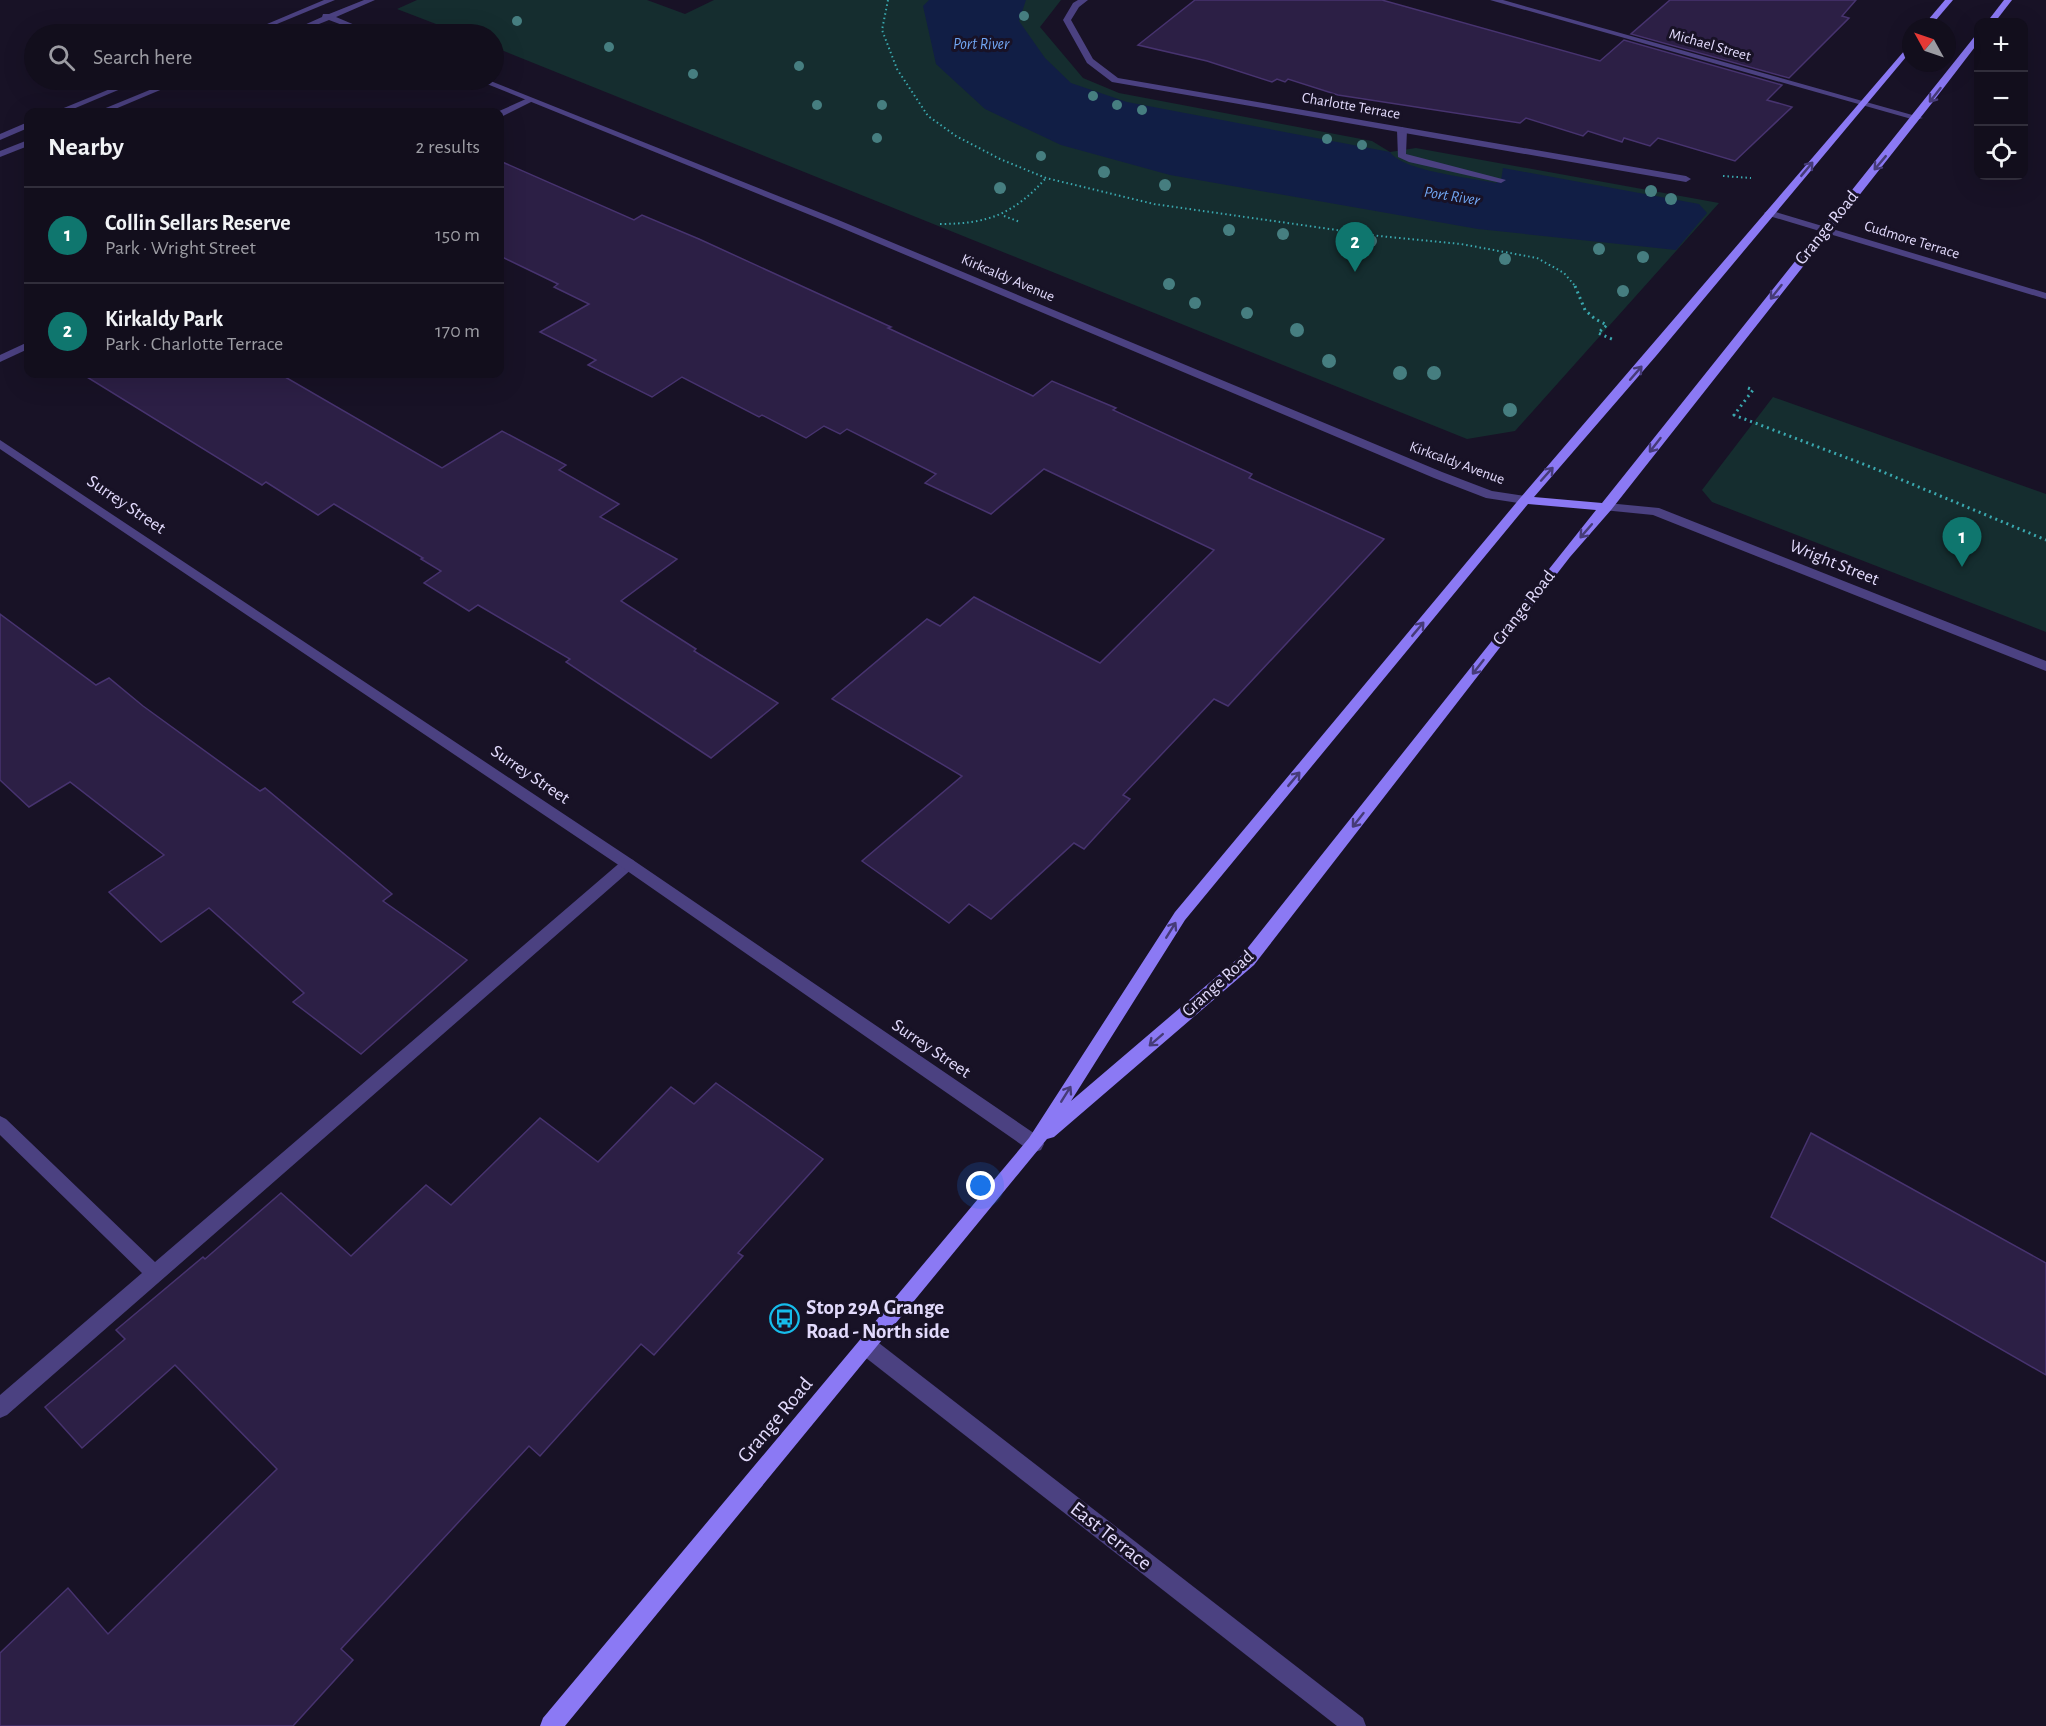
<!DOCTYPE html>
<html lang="en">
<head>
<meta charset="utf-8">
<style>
  :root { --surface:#120e1c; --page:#1f1c29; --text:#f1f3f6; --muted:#9c9ca3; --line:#312e3b; --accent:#0f766e }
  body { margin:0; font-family:"Alegreya Sans",sans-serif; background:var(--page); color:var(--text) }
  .controls { position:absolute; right:18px; top:18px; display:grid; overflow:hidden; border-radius:12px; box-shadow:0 6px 24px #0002 }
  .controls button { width:54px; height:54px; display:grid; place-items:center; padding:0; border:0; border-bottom:2px solid var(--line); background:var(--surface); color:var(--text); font:30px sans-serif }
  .compass { position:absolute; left:1902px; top:18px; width:54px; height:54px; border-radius:50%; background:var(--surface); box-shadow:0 6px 24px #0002; rotate:310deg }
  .you { position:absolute; left:981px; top:1186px; width:21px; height:21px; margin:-15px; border:4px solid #fff; border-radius:50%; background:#1a73e8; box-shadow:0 0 0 9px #1a73e833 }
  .badge { display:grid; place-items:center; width:39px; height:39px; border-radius:50%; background:var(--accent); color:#fff; font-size:20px; font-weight:700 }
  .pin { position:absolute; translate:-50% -50px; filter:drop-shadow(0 2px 3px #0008) }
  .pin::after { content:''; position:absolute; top:32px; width:21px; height:18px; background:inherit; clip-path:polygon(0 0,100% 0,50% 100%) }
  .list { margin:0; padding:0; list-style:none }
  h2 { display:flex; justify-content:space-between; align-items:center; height:78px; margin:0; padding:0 24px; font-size:26px }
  h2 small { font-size:20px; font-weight:400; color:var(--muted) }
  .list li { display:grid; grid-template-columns:39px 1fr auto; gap:18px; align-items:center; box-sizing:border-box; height:96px; padding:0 24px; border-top:2px solid var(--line) }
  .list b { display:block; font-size:22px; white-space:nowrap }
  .list p { margin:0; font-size:20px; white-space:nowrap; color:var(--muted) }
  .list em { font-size:20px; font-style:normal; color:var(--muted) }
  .icon { flex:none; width:33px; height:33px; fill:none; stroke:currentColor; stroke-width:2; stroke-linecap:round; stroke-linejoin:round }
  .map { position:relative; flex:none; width:2046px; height:1726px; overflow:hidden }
  .search { position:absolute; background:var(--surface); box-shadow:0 6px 24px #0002; left:24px; top:24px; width:480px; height:66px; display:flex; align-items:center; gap:15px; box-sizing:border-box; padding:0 21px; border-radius:33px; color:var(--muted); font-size:22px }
  .panel { position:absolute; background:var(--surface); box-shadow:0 6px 24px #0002; left:24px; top:108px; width:480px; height:270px; border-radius:12px }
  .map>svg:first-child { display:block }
  .green { fill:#152d2f }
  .water { fill:#111e45 }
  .building { fill:#2c1f45; stroke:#47336f; stroke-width:1.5 }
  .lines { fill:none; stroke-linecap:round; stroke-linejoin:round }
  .path-far1 { stroke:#3aa8af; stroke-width:2; stroke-dasharray:1.5 3; stroke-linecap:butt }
  .path { stroke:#3aa8af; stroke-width:3; stroke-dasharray:2 4; stroke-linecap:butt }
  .service { fill:#4b4181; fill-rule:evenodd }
  .minor { fill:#4b4181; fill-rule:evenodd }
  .tertiary { fill:#4b4181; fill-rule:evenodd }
  .secondary { fill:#8b79f4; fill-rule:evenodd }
  .tree { fill:#467e80 }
  .oneway { stroke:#463b78 }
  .labels { text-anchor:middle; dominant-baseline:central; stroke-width:6; stroke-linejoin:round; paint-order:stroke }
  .far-street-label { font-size:15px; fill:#e2dafc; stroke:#181226 }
  .far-water-label { font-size:16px; font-style:italic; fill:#71a6f3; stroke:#181226 }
  .street-label { font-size:18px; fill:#e2dafc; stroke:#181226 }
  .near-poi-label { font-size:21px; font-weight:bold; fill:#e2dafc; stroke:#181226; text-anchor:start }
  .near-street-label { font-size:21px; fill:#e2dafc; stroke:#181226 }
</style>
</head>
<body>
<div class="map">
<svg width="2046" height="1726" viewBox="0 0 2046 1726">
  <rect width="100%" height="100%" fill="#181226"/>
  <g class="green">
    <path d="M417,0H647L685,14L714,0H1061L1040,27L1083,78L1119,93L1372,141L1390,152L1416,148L1719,203L1515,431L1467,439L494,47V34H462L397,9Z"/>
    <path d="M1773,397L2046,494V632L1712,502L1702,490Z"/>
  </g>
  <path class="water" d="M929,0H1026L1019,21L1045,58L1071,83L1127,102L1390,152C1402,171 1473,178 1496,183L1501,180L1503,168L1699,204L1707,213L1676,250L1478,229L1170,175L1061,145L985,109L936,64L923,6Z"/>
  <g class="building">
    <path d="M1195,0H1382L1600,61L1624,40L1782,85L1767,100L1792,107L1735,161L1658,138L1650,146L1624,138L1622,142L1588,131L1583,136L1526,118L1520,123L1338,95L1288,79L1285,82L1277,79L1272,82L1207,61L1138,45Z"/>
    <path d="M1670,0H1856L1842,16L1849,18L1789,78L1631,34Z"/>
    <path d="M500,161L634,220L642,215L699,239L891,327L888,328L1033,396L1052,381L1116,408L1113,410L1252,474L1249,478L1384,539L1228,706L1214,699L1123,795L1130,799L1084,849L1074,843L991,919L969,904L949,923L862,861L962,776L832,699L927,619L940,626L974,597L1100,663L1214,550L1044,469L991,514L925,483L936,474L847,429L840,434L824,426L806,438L762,415L759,417L682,377L652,397L588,365L596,360L540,332L589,304L554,287L558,284L500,256Z"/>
    <path d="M82,374H280L442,468L502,431L566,465L559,470L619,504L600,517L677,559L621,601L696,649L694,651L778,703L711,758L566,662L570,659L478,605L469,611L424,583L441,571L421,559L423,558L334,504L318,515L266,482L262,485Z"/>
    <path d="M0,614L96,685L109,678L143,706L260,791L265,788L392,894L383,901L467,960L361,1054L293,1002L304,993L209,908L161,942L109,892L164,855L70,782L29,807L0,780Z"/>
    <path d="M716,1083L823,1159L738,1253L743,1256L654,1355L641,1344L540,1456L529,1446L341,1649L353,1660L293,1726H0V1653L68,1588L108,1634L277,1469L175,1365L82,1448L45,1407L125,1339L116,1330L203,1257L205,1259L281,1193L351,1256L426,1185L451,1205L540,1118L598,1162L671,1087L694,1104Z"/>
    <path d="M1811,1133L2046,1263V1375L1771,1217Z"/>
  </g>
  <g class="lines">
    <g class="path-far1">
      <path d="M888,0L882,30L897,69L928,116L956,136L1000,159L1046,178L1154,204L1379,236L1461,244L1537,258L1564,273L1576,287"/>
      <path d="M1723,176L1751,178"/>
      <path d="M1004,216L1020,222"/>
      <path d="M940,224C988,224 1014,214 1046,178"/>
    </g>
    <g class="path">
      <path d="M1575,286L1585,310L1595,319L1607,325L1598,333L1614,340"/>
      <path d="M1748,388L1753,390L1734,415L1871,467L2046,540"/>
    </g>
    <g class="service">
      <path d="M528,98L535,100L503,116L500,117V112H497Z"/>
      <path d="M1402,127L1407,130L1406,154L1506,180L1501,183L1409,162L1398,157L1397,130Z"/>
      <path d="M28,342V349L0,362V355Z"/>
      <path d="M628,858L633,860L636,864L633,868L7,1415L0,1418V1395L142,1273L0,1135V1116L6,1119L155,1262L623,860Z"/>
    </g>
    <g class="minor">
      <path d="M324,0H335L253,34H243Z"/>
      <path d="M364,0H375L336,17L376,34H366L329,20L294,34H284L322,17L323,14H329Z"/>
      <path d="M1078,0H1088L1079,7L1071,20L1093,59L1118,78L1686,176L1691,179L1686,182L1112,82L1087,63L1063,20L1073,3Z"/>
      <path d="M1490,0H1503L1923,118L1915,120Z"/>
      <path d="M132,80H142L66,112H54Z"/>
      <path d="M174,80H184L108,112H96Z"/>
      <path d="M477,80H488L836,219L1442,472L1492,491L1525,496L1531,500L1525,504L1486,498L1434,478L830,223Z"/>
      <path d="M28,122V128L0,140V134Z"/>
      <path d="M28,140V146L0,157V151Z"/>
      <path d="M0,440L633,860L1041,1138L1044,1144L1041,1150L1035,1152L1029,1150L623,868L0,449Z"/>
      <path d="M1607,503L1659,508L2046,661V671L1653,515L1603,510L1601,507Z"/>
    </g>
    <g class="tertiary">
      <path d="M1769,210L2046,293V299L1766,215L1764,213Z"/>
      <path d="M868,1338L875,1340L1363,1718L1366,1726H1337L861,1354L859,1347L861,1340Z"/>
    </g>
    <g class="secondary">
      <path d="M1945,0H1953L1930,27H1922Z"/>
      <path d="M2004,0H2012L1995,22H1987Z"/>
      <path d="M1975,36H1978V43L1932,103L1611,510L1570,557L1254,965L1054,1137L1047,1139L565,1726H540L543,1718L1029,1138L1175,912L1521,497L1911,43V51L1656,356L1534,497L1602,503ZM1528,504L1596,510L1242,955L1071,1101L1185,920Z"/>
    </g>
  </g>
  <g class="tree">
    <circle cx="1024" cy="16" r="5"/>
    <circle cx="517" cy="21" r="5"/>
    <circle cx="609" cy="47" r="5"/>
    <circle cx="799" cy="66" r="5"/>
    <circle cx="693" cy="74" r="5"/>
    <circle cx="1093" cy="96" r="5"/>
    <circle cx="817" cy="105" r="5"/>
    <circle cx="882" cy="105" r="5"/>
    <circle cx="1117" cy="105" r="5"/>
    <circle cx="1142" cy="110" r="5"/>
    <circle cx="877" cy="138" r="5"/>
    <circle cx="1327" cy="139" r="5"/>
    <circle cx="1362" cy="145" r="5"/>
    <circle cx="1041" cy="156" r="5"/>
    <circle cx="1104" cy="172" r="6"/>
    <circle cx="1165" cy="185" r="6"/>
    <circle cx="1000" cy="188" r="6"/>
    <circle cx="1651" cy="191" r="6"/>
    <circle cx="1671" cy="199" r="6"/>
    <circle cx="1229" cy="230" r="6"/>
    <circle cx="1283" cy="234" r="6"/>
    <circle cx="1371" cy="241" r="6"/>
    <circle cx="1599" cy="249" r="6"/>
    <circle cx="1643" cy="257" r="6"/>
    <circle cx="1505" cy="259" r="6"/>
    <circle cx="1169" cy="284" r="6"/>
    <circle cx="1623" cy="291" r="6"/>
    <circle cx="1195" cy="303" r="6"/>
    <circle cx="1247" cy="313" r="6"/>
    <circle cx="1297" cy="330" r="7"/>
    <circle cx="1329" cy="361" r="7"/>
    <circle cx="1400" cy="373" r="7"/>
    <circle cx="1434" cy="373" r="7"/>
    <circle cx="1510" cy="410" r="7"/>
  </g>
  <defs><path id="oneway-shaft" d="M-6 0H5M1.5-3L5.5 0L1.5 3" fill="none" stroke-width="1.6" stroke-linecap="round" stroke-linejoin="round" transform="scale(1.5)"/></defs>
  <g class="oneway">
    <use href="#oneway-shaft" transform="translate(1935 95) rotate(128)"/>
    <use href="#oneway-shaft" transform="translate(1880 163) rotate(130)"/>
    <use href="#oneway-shaft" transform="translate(1807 169) rotate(-50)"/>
    <use href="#oneway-shaft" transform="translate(1776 292) rotate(128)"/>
    <use href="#oneway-shaft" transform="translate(1636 373) rotate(-49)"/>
    <use href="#oneway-shaft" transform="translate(1655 445) rotate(128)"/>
    <use href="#oneway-shaft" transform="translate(1547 474) rotate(-48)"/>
    <use href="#oneway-shaft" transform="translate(1586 531) rotate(131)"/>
    <use href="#oneway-shaft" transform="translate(1418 629) rotate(-50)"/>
    <use href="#oneway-shaft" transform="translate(1478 667) rotate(128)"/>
    <use href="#oneway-shaft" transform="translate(1294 779) rotate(-50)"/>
    <use href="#oneway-shaft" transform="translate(1358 820) rotate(128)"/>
    <use href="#oneway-shaft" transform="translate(1171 930) rotate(-58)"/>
    <use href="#oneway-shaft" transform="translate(1156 1040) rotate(139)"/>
    <use href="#oneway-shaft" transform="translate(1066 1094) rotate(-58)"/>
  </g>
  <defs>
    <symbol id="bus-ring" viewBox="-11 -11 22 22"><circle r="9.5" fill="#181226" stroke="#16bceb" stroke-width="1.5"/><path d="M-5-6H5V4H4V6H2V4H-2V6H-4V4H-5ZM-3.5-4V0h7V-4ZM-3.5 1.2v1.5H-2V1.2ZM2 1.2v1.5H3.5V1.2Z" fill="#16bceb"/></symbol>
  </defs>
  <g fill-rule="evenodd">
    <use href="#bus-ring" x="768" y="1302" width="33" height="33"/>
  </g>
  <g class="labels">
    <g class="far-street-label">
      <text transform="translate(1710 45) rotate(16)">Michael Street</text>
      <text transform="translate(1351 106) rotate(10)">Charlotte Terrace</text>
      <text transform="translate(1912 240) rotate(17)">Cudmore Terrace</text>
      <text transform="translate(1008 278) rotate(23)">Kirkcaldy Avenue</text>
      <text transform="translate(1457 463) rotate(20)">Kirkcaldy Avenue</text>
    </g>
    <g class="far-water-label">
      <text x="981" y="44">Port River</text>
      <text transform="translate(1452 196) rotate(9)">Port River</text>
    </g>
    <g class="street-label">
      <text transform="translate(1827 228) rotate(-51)">Grange Road</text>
      <text transform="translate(126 505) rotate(34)">Surrey Street</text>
      <text transform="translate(1834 563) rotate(22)">Wright Street</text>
      <text transform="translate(1524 608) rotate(-52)">Grange Road</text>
      <text transform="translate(530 775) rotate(34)">Surrey Street</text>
      <text transform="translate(1218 984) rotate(-42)">Grange Road</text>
      <text transform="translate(931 1049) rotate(34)">Surrey Street</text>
    </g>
    <g class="near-poi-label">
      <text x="806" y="1307">Stop 29A Grange<tspan x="806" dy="24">Road - North side</tspan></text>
    </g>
    <g class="near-street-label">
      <text transform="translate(775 1420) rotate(-50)">Grange Road</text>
      <text transform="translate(1111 1536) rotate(38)">East Terrace</text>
    </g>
  </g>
</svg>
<div class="controls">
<button>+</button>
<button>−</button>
<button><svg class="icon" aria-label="locate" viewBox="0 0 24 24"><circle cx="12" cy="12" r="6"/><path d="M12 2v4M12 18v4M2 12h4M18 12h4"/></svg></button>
</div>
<svg class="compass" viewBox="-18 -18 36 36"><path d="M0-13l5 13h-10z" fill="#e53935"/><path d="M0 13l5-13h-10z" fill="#9c9ca3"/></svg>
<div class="you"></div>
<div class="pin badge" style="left:1962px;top:567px">1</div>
<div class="pin badge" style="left:1355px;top:272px">2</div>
<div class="search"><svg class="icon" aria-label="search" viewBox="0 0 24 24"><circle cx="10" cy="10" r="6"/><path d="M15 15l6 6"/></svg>Search here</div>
<section class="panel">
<h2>Nearby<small>2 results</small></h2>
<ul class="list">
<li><span class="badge">1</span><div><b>Collin Sellars Reserve</b><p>Park · Wright Street</p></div><em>150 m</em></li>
<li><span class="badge">2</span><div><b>Kirkaldy Park</b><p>Park · Charlotte Terrace</p></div><em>170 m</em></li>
</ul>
</section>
</div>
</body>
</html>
